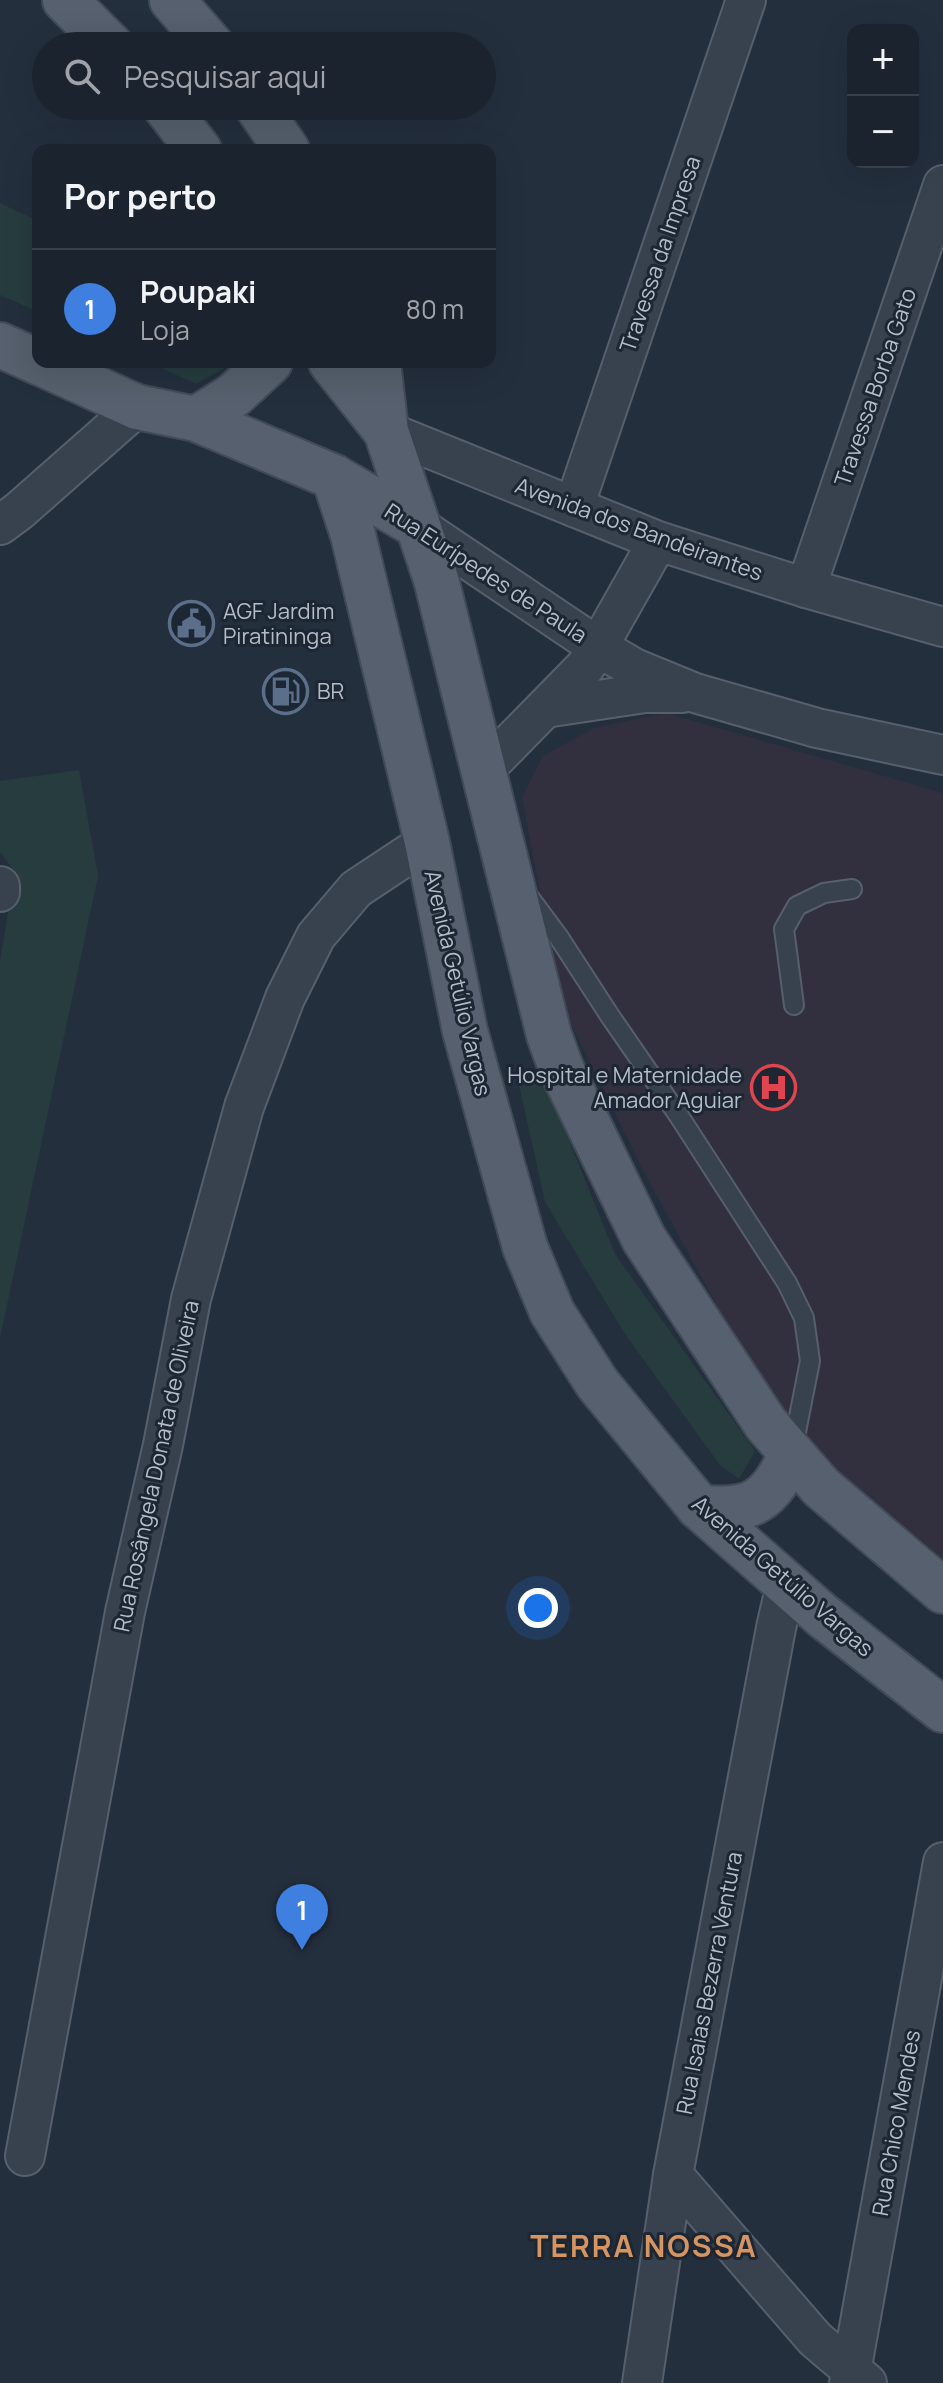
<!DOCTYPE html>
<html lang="pt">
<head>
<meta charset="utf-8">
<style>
  :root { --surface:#1b232e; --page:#242b36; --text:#f1f3f6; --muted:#a0a4aa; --line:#39404a; --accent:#8bbbb9 }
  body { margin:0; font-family:Manrope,sans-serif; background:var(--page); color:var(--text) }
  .controls { position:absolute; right:24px; top:24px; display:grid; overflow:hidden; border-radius:16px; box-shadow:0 8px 32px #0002 }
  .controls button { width:72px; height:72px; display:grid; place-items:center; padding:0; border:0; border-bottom:2px solid var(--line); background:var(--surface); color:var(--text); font:40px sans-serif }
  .you { position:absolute; left:538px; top:1608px; width:28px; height:28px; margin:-20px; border:6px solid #fff; border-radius:50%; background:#1a73e8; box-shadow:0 0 0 12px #1a73e833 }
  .badge { display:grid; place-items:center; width:52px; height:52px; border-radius:50%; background:var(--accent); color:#fff; font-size:26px; font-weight:700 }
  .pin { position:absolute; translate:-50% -66px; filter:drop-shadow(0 2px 4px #0008) }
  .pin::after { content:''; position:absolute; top:42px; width:28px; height:24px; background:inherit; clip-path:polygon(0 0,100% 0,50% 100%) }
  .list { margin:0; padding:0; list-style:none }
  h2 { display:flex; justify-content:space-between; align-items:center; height:104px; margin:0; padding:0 32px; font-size:34px }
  h2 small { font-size:26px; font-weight:400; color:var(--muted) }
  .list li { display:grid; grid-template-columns:52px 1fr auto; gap:24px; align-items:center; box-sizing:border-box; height:120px; padding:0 32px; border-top:2px solid var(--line) }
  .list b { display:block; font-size:30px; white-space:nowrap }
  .list p { margin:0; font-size:26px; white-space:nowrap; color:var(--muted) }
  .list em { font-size:26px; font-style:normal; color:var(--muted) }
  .icon { flex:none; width:44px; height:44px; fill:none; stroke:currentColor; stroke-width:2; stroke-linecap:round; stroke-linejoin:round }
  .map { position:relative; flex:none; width:943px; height:2383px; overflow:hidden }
  .search { position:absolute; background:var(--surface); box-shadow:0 8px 32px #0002; left:32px; top:32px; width:464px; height:88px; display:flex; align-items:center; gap:20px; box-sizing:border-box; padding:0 28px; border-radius:44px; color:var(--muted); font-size:30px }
  .panel { position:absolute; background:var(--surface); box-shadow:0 8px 32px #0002; left:32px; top:144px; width:464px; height:224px; border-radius:16px }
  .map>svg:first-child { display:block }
  .medical { fill:#32303f }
  .green { fill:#263c3f }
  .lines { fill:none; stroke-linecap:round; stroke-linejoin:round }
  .service-casing { stroke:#565f6c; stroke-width:22 }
  .minor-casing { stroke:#565f6c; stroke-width:42 }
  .primary-casing { stroke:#414a57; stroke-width:48 }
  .service { stroke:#38414e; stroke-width:18 }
  .minor { stroke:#38414e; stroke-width:38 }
  .primary { stroke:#56606e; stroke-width:44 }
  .labels { text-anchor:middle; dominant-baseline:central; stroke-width:6; stroke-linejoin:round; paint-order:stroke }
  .street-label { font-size:22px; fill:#b4bcc9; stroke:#1d2633 }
  .poi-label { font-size:22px; fill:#b4bcc9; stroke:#1d2633; text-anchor:start }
  .district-label { font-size:30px; font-weight:bold; letter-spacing:2px; fill:#d59563; stroke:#1d2633 }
</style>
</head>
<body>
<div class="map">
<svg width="943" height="2383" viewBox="0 0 943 2383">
  <rect width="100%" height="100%" fill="#242f3e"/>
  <path class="medical" d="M666,713L943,793V1564L855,1488L760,1384L645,1174L561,1003L522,798L543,756L594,728Z"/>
  <g class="green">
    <path d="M0,203L38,221V312L0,295Z"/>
    <path d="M148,362H236L196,384Z"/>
    <path d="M79,770L98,876L0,1338V961L15,872L0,852V781Z"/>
    <path d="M543,1076L615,1254L755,1451L739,1479L720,1465L625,1334L545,1202L519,1085Z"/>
  </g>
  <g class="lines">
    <defs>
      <g id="service">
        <path d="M529,897L558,936L610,1016L679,1116L787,1283L804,1318L810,1361L793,1447"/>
        <path d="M794,1005L784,929L797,906L824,893L852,889"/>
      </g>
      <g id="minor">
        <path d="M386,431L658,541L806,588L943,627"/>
        <path d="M574,507L746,0"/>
        <path d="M0,525L19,511L137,407"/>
        <path d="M418,526L598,647L634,668L695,693L817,728L943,755"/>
        <path d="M806,588L943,185"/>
        <path d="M545,708L645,693H682"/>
        <path d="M484,770L585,667L598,647L658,541"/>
        <path d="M0,886V892"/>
        <path d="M25,2156L125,1612L163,1445L191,1299L244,1107L285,998L316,936L356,889L427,842"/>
        <path d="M673,2175L815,2339L867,2383"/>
        <path d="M642,2383L673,2175L776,1628L786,1584"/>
        <path d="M849,2383L943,1862"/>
      </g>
      <g id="primary">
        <path d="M65,0L111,46"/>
        <path d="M172,0L212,46"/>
        <path d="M165,106L199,150"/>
        <path d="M257,106L287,150"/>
        <path d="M0,345L38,362"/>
        <path d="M38,362L137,407L196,419L334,477L418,526"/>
        <path d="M331,362L386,431"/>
        <path d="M378,362L386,431L436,579L549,1035L561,1068L644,1239L766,1424L821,1487L943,1591"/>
        <path d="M196,419L234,395L270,362"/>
        <path d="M334,477L353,535L427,842L465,1031L525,1247L552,1312L597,1383L699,1507L823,1616L943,1710"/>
        <path d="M699,1507C751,1513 770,1502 791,1454"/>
      </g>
    </defs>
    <use href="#service" class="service-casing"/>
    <use href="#minor" class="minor-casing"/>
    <use href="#primary" class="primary-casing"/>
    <use href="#service" class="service"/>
    <use href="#minor" class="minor"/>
    <use href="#primary" class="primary"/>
  </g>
  <defs>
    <symbol id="civic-ring" viewBox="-11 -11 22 22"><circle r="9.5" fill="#1d2633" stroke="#5c6f8a" stroke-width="1.5"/><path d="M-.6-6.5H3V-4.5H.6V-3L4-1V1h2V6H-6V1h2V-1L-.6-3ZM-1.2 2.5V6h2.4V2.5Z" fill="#5c6f8a"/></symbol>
    <symbol id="fuel-ring" viewBox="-11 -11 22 22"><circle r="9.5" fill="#1d2633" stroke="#5c6f8a" stroke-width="1.5"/><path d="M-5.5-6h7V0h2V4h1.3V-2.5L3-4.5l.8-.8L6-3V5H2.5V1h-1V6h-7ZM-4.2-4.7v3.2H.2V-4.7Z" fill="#5c6f8a"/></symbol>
    <symbol id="hospital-ring" viewBox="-11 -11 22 22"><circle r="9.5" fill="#1d2633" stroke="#e0444e" stroke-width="1.5"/><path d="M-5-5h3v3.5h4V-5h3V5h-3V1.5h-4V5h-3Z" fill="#e0444e"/></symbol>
  </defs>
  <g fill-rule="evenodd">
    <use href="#civic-ring" x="166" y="598" width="51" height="51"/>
    <use href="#fuel-ring" x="260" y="666" width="51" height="51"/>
    <use href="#hospital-ring" x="748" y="1062" width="51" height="51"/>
  </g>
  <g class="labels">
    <g class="street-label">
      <text transform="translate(660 254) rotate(-71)">Travessa da Impresa</text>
      <text transform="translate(875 387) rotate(-71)">Travessa Borba Gato</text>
      <text transform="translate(639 529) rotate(20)">Avenida dos Bandeirantes</text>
      <text transform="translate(486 573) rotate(33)">Rua Eurípedes de Paula</text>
      <text transform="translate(458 983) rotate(77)">Avenida Getúlio Vargas</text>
      <text transform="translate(156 1466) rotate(-78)">Rua Rosângela Donata de Oliveira</text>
      <text transform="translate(783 1576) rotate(41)">Avenida Getúlio Vargas</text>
      <text transform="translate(709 1983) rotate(-79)">Rua Isaias Bezerra Ventura</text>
      <text transform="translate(896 2123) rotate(-80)">Rua Chico Mendes</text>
    </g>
    <g class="poi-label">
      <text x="223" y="611">AGF Jardim<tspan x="223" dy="25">Piratininga</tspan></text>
      <text x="317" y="691">BR</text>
      <text x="742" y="1075" text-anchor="end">Hospital e Maternidade<tspan x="742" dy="25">Amador Aguiar</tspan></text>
    </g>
    <g class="district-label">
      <text x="644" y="2245">TERRA NOSSA</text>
    </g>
  </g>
</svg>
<div class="controls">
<button>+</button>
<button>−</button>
</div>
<div class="you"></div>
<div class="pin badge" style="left:302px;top:1950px;background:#3f7fe0">1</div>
<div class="search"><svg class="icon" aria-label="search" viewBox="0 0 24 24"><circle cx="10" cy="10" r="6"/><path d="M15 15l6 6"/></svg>Pesquisar aqui</div>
<section class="panel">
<h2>Por perto<small></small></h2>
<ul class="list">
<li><span class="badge" style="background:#3f7fe0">1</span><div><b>Poupaki</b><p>Loja</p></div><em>80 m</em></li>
</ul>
</section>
</div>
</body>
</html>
